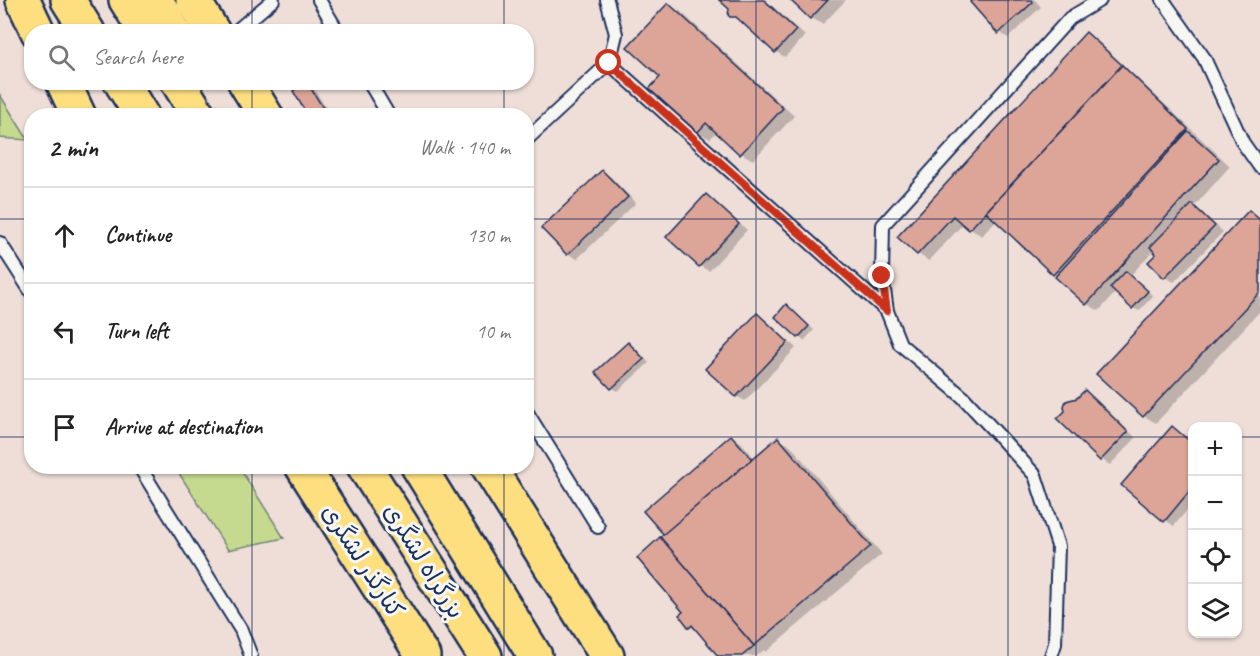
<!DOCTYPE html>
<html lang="en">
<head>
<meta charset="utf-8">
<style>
  :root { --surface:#fff; --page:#f2f2f2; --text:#222; --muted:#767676; --line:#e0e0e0 }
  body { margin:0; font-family:Caveat,"Playpen Sans Arabic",sans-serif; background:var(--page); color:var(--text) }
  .controls { position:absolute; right:18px; bottom:18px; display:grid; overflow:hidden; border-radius:12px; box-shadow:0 2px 4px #0004 }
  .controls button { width:54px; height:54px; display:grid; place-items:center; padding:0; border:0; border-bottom:2px solid var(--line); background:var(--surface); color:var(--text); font:30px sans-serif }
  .stop { position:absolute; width:18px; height:18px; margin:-14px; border:4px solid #c8321e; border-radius:50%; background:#fff }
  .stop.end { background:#c8321e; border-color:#fff; box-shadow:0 2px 6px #0008 }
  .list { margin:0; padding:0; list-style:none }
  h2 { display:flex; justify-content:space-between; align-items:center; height:78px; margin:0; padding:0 24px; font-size:26px }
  h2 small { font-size:20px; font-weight:400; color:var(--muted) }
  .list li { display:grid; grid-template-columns:39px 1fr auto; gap:18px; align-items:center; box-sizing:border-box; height:96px; padding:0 24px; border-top:2px solid var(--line) }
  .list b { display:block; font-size:22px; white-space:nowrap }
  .list em { font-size:20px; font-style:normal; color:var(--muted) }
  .icon { flex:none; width:33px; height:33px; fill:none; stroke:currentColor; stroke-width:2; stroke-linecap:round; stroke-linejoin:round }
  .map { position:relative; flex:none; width:1260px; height:656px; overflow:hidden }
  .search { position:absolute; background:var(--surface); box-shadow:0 2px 4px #0004; left:24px; top:24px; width:510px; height:66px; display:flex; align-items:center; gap:15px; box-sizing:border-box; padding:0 21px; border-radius:24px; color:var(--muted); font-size:22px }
  .panel { position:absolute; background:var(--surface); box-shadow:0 2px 4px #0004; left:24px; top:108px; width:510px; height:366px; border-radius:24px }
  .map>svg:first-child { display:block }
  .green { fill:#c6da8f; stroke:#708476; stroke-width:1.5 }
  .shadow { fill:#0003 }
  .building { fill:#dda598; stroke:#1b2f5e; stroke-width:1.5 }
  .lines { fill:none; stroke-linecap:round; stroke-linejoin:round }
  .lane-casing { stroke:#1b2f5e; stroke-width:16 }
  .primary-casing { stroke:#1b2f5e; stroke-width:38 }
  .highway-casing { stroke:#1b2f5e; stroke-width:38 }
  .lane { stroke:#f6f6f2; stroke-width:12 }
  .primary { stroke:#fedf80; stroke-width:33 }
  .highway { stroke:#fedf80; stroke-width:33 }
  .route { stroke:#c8321e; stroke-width:8 }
  .grid { fill:none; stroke:#1b2f5e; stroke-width:1.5; stroke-opacity:0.55 }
  .labels { text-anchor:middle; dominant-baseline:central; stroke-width:6; stroke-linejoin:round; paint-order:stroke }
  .street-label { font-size:24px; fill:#1b2f5e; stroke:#f6f6f2 }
</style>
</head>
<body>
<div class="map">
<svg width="1260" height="656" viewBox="0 0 1260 656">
  <rect width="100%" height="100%" fill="#eeded7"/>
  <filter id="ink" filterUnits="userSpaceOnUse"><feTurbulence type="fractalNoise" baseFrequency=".0167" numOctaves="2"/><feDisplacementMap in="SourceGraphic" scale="12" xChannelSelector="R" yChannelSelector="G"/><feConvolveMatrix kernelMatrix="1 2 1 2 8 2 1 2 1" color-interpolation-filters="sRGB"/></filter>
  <g filter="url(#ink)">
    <g class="green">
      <path d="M0,95L28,140L0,138Z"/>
      <path d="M175,467H239L284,538L228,550Z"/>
    </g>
    <g class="shadow">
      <path d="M721,0H766L805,36L785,57L776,52L743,22L729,14L731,9Z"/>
      <path d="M792,0H846L823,24L811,18Z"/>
      <path d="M975,0H1035L1041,7L1008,38L999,32Z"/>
      <path d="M668,5L680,11L794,116L753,160L741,153L717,131L710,139L698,132L651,89L662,77Z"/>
      <path d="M1086,34L1098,41L1230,166L1194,207L1201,211L1223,232L1174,282L1165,277L1150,262L1158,253L1154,250L1131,275L1153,296L1139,311L1133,308L1116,292L1099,311L1087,304L996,220L982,236L970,229L964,223L929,261L918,254Z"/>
      <path d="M307,84L313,87L331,116H310Z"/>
      <path d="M602,171L611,177L636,203L577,259L568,254Z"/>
      <path d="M706,196L715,201L747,230L709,271L700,266Z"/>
      <path d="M1249,212L1260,218V311L1156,423L1144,416Z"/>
      <path d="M787,306L792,310L814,330L804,341L799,337Z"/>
      <path d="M757,315L766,320L796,348L745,401L736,396Z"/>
      <path d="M629,344L635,347L649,363L618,391L612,388Z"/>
      <path d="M1085,392L1094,397L1136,438L1110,465L1101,459L1067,411Z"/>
      <path d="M1172,428L1181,433L1192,442V504L1174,526L1165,520Z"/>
      <path d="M732,437L741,442L755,459L778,439L790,445L882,554L766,652L764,650L757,656H720L700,632L690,627L685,612L665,535Z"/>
    </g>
    <g class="building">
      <path d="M719,0H764L796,30L775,53L736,17H730L728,15L729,9Z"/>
      <path d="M790,0H828L810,19Z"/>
      <path d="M972,0H1032L1033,2L998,34L970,2Z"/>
      <path d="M668,3L783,108L740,155L706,123L697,133L649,89L660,77L627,47Z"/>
      <path d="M1086,32L1122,65L969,230L953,216L917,255L897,237Z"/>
      <path d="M1122,65L1188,129L1053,275L986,212Z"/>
      <path d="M306,82H307L328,116H308L293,91Z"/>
      <path d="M1188,131L1219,159L1086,305L1055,277Z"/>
      <path d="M602,170L628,197L567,255L541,228Z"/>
      <path d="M706,194L739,224L699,267L666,237Z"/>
      <path d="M1192,204L1215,226L1164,278L1148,262L1156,254L1150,247Z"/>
      <path d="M1249,210L1260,220V292L1143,417L1096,374Z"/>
      <path d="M1126,271L1148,291L1132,309L1110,288Z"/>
      <path d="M786,304L809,326L798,338L775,317Z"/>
      <path d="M757,313L788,342L736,397L705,369Z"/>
      <path d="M628,342L644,359L611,389L595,372Z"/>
      <path d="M1085,390L1128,432L1100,461L1057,419L1065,411L1064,406L1066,401L1077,398Z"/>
      <path d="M1172,426L1192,443V488L1164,522L1121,485Z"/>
      <path d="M731,435L752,459L664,535L643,511Z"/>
      <path d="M778,437L871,546L754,646L660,537Z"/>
      <path d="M660,537L754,646L742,656H718L692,625L689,628L679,615L683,612L637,558Z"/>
    </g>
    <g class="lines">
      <defs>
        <g id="lane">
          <path d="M319,0L338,32"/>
          <path d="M1163,0L1204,58L1243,143L1260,167"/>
          <path d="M235,32L273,0"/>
          <path d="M609,63L887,311"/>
          <path d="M369,82L389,116"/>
          <path d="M526,140L609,63L616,34L607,0"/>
          <path d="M0,243L32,293"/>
          <path d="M526,411L598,527"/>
          <path d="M139,466L241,630L251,656"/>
          <path d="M1051,656L1055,644L1058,546L1035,475L963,397L900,344L887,311L882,276L883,225L1070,18L1100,0"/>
        </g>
        <g id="primary">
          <path d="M193,0L213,32"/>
          <path d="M245,82L266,116"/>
          <path d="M302,466L423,656"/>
          <path d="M488,466L607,656"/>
        </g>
        <g id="highway">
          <path d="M23,0L38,32"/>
          <path d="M68,0L88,32"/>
          <path d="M126,0L146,32"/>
          <path d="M156,0L174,32"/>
          <path d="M63,82L79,116"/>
          <path d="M121,82L142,116"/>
          <path d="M178,82L199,116"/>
          <path d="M364,466L485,656"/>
          <path d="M418,466L535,656"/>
        </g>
      </defs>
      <use href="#lane" class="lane-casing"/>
      <use href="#primary" class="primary-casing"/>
      <use href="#highway" class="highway-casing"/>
      <use href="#lane" class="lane"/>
      <use href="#primary" class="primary"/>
      <use href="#highway" class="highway"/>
    </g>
  </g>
  <g class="lines" filter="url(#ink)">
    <path class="route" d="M609,63L887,311L882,276"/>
  </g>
  <path class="grid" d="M252,0V32M504,0V32M756,0V656M1008,0V656M252,82V116M504,82V116M0,219H32M526,219H1260M0,437H32M526,437H1192M1238,437H1260M252,466V656M504,466V656"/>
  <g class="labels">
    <g class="street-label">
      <text transform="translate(363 561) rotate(57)">کنارگذر لشگری</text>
      <text transform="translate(424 561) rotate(58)">بزرگراه لشگری</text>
    </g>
  </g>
</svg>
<div class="controls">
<button>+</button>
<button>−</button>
<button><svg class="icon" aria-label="locate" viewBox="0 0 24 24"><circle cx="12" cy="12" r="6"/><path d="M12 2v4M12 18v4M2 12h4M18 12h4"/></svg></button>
<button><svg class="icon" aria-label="layers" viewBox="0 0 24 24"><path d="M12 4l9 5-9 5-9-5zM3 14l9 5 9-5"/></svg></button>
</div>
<div class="stop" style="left:609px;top:63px"></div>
<div class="stop end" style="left:882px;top:276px"></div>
<div class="search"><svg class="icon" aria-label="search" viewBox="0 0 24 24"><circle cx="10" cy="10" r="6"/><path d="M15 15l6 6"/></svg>Search here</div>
<section class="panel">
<h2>2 min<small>Walk · 140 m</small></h2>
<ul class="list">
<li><svg class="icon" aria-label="ahead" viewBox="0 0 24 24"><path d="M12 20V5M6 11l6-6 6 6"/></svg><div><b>Continue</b></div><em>130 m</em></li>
<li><svg class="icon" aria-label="left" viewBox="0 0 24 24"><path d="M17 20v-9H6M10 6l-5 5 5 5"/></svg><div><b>Turn left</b></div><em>10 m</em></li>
<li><svg class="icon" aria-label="arrive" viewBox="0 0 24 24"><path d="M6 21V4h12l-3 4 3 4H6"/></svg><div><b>Arrive at destination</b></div></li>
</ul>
</section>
</div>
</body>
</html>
